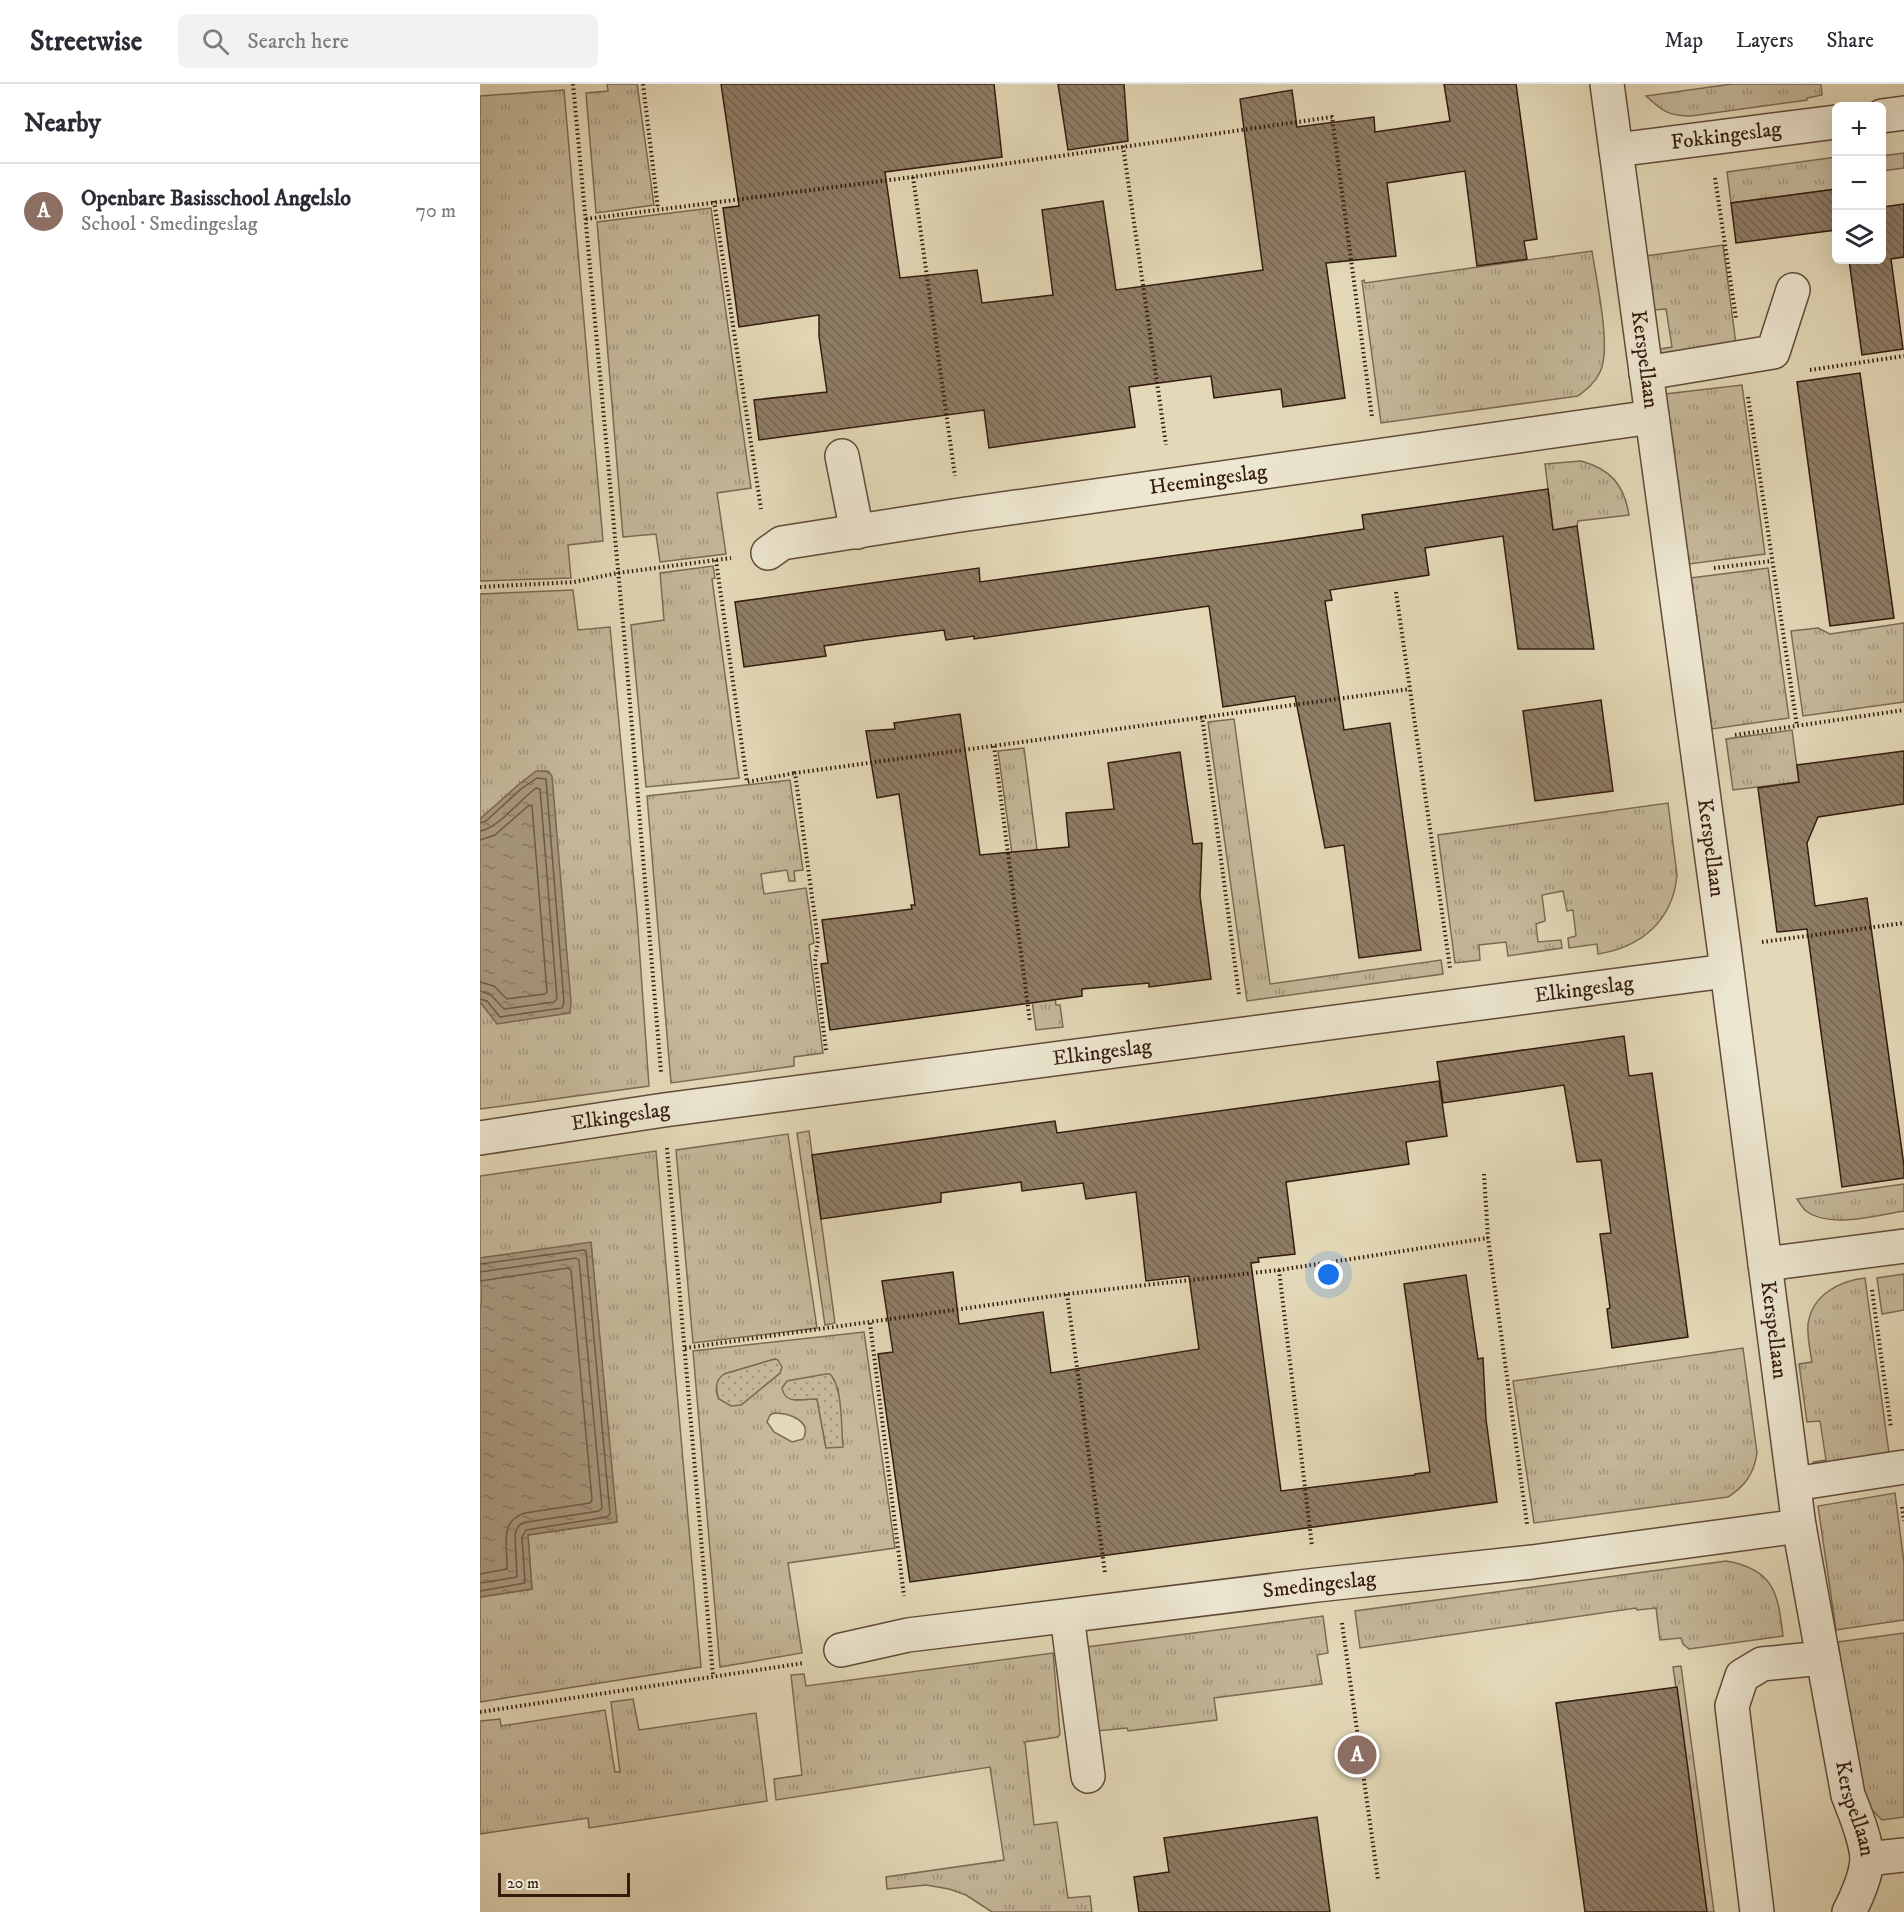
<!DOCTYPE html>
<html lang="en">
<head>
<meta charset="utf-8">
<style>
  :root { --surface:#fff; --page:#f2f2f3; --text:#2b2b33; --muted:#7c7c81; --line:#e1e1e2; --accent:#8f2418 }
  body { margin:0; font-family:"IM FELL DW Pica",serif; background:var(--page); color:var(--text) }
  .controls { position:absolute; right:18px; top:18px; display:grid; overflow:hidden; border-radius:9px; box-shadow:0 6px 24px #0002 }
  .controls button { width:54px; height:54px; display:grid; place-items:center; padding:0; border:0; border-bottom:2px solid var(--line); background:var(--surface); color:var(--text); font:30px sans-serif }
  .scale { position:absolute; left:18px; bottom:15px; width:132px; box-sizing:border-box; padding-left:6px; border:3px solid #341b0e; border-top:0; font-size:16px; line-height:21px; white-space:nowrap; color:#341b0e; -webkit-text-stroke:4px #ede6d0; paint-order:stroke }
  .you { position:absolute; left:849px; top:1191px; width:21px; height:21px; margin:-15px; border:4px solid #fff; border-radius:50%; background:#1a73e8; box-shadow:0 0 0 9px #1a73e833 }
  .badge { display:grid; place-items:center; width:39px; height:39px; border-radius:50%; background:var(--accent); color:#fff; font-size:20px; font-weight:700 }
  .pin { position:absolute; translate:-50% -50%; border:3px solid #fff; box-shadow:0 2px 6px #0006 }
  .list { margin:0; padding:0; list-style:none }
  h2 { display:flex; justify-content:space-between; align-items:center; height:78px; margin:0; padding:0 24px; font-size:26px }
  h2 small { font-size:20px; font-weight:400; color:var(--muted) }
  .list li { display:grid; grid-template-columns:39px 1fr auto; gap:18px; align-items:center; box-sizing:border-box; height:96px; padding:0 24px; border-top:2px solid var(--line) }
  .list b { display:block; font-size:22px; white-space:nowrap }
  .list p { margin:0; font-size:20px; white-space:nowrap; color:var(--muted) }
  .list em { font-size:20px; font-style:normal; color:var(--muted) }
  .icon { flex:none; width:33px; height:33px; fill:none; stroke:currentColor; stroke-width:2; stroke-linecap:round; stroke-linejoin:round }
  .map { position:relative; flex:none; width:1424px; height:1828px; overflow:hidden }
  header { display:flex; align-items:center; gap:36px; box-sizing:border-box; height:84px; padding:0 30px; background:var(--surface); border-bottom:2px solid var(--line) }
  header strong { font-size:28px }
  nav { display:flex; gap:33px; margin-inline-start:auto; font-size:21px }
  .search { width:420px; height:54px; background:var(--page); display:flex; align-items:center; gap:15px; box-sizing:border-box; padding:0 21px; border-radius:9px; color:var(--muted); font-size:22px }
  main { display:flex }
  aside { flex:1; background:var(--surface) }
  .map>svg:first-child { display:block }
  .grass { fill:url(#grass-tufts); stroke:#7c6a54; stroke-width:1.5; fill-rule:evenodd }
  .park { fill:url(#park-dots); stroke:#7c6a54; stroke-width:1.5 }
  .water { fill:url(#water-ripples); stroke:#7a6651; stroke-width:1.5 }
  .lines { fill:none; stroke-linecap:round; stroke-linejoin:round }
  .shore { stroke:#6e5a46; stroke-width:1.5 }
  .building { fill:url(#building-back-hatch); stroke:#341b0e; stroke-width:1.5 }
  .minor-casing { stroke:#604a38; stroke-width:36 }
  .path { stroke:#341b0e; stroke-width:4; stroke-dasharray:1.5 3; stroke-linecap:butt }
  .minor { stroke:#ede6d0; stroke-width:33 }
  .labels { text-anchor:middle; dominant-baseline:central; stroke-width:5; stroke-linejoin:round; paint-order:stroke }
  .street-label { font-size:21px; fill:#341b0e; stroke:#ede6d0 }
</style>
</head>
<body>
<header>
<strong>Streetwise</strong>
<div class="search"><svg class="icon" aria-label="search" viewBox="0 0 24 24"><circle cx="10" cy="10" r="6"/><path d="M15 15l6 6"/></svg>Search here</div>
<nav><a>Map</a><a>Layers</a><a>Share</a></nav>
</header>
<main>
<aside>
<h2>Nearby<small></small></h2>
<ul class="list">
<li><span class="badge" style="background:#8d6e63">A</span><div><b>Openbare Basisschool Angelslo</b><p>School · Smedingeslag</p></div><em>70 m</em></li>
</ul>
</aside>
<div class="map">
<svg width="1424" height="1828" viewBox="0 0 1424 1828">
  <defs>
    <pattern id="grass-tufts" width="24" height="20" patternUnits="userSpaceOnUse" patternTransform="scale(1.5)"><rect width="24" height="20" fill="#c5b89a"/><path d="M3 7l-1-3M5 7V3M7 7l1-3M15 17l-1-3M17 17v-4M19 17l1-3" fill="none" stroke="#a1957c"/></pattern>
    <pattern id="park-dots" width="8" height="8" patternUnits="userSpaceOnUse" patternTransform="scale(1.5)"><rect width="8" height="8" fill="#c5b89a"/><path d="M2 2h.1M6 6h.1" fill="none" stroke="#a1957c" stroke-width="1.8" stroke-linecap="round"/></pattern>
    <pattern id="water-ripples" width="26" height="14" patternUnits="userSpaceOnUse" patternTransform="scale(1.5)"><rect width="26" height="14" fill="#a8987e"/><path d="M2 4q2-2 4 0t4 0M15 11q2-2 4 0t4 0" fill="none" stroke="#8a7b66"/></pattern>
    <pattern id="building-back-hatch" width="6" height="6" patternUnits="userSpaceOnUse" patternTransform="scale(1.5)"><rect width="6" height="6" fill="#8f7d66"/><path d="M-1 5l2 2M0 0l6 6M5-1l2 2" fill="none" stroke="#766652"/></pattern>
  </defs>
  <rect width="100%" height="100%" fill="#e3d8b7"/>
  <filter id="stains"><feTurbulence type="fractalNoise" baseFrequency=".00333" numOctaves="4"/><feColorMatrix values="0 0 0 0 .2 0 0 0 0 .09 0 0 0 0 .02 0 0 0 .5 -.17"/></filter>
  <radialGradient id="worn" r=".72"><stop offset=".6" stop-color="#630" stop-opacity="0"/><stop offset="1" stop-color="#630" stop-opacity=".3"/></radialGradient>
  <g class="grass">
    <path d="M127,0H157L174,121L116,129L106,9L128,7Z"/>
    <path d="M1252,0H1341L1342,11L1327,14V16L1211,32C1189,32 1182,27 1166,12Z"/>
    <path d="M84,6L123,457L88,461L91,494L0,497V12Z"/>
    <path d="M1424,69V84L1402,87V72Z"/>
    <path d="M1356,73V105L1251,119L1247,88Z"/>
    <path d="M231,124L271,404L237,409L246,470L180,478L176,450L143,453L117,138Z"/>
    <path d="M1243,161L1256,260L1180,270L1179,265L1192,263L1186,225L1174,226L1166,172Z"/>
    <path d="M1112,167C1116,195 1132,265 1120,288C1115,299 1107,305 1098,312L901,339L882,197L884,196L885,199Z"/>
    <path d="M1262,301L1285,470L1209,480L1185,310Z"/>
    <path d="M1101,377C1130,385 1144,400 1149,431L1098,437L1097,442L1073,446L1065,380Z"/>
    <path d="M233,482L235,494L232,495L259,694L166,703L151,541L184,536L180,489Z"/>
    <path d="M1288,484L1309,634L1232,645L1211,494Z"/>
    <path d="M93,506L98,546L130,543L157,831L169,1002L0,1025V510Z"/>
    <path d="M1424,539V618L1323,632L1311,547L1338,544L1350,550Z"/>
    <path d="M754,635L790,900L961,876L963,890L767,917L728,638Z"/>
    <path d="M1312,646L1319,698L1253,706L1246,655Z"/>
    <path d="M544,664L557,765L554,766L561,818L539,821L518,667Z"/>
    <path d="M310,696L323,786L314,787L315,797H309L307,786L281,790L284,810L326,804L334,859L329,861L343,969L314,973V982L191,999L167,712Z"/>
    <path d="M1188,719L1197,791C1193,836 1162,863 1118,870L1117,860L1089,864L1088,854L1096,852L1093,826L1087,827L1083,807L1062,811L1065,835V837L1056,840L1058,858L1081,856L1082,864L1028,872L1026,858L999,861L1000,876L975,879L958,751Z"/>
    <path d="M562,825L576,921H580L583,943L556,946L540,828Z"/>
    <path d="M329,1047L355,1239L345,1241L317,1049Z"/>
    <path d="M308,1050L337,1244L213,1259L196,1066Z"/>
    <path d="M176,1067L221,1583L0,1618V1513L52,1505L48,1451L136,1438L111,1159L0,1174V1092Z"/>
    <path d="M1424,1100V1127C1397,1131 1349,1145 1326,1127C1322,1124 1320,1119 1317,1115Z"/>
    <path d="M1424,1190V1226L1402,1230L1397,1194Z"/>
    <path d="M1385,1194L1409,1369L1334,1382L1333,1378L1346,1376L1340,1337L1327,1338L1319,1280L1332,1278C1330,1266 1327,1252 1328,1240C1332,1211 1359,1197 1385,1194Z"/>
    <path d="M384,1248L415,1464L308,1479L322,1569L240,1583L213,1267ZM295,1275L300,1289L261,1321L239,1315L236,1307L244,1290ZM358,1304L359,1314L346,1364L337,1315L313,1316ZM294,1329C309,1329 333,1337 323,1355L312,1358L294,1348L287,1338L290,1331Z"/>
    <path d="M1263,1264L1277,1369C1274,1390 1265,1402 1248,1413L1054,1439L1033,1297Z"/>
    <path d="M1415,1409L1424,1479V1536L1356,1546L1338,1422Z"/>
    <path d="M1246,1477C1294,1485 1298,1509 1303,1552L1209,1565L1203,1560L1201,1554L1180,1556L1176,1524L1157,1526L1156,1524L880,1564L875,1527Z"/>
    <path d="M843,1532L848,1569L837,1571L842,1600L734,1614L737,1636L648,1647L647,1644L617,1647L607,1563Z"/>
    <path d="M1424,1549V1733L1402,1736L1391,1725L1385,1715L1375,1679L1358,1558Z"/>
    <path d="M573,1569L580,1650L578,1653L545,1658L554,1741L577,1738L588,1814L610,1812L612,1828H512L486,1811L469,1805L446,1801L407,1805L406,1793L524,1776L510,1683L296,1716L294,1695L322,1691L311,1591L324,1590L326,1602Z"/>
    <path d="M1201,1582L1234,1828H1227L1195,1597L1193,1583Z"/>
    <path d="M153,1615L159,1646L276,1629L287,1717L109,1744L108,1734L0,1750V1637L20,1635L21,1642L125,1626L135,1688H140L131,1618Z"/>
  </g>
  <g class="park">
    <path d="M295,1275L298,1276L302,1283L300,1289L261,1321L251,1322L239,1315C235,1305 235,1296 244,1290Z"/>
    <path d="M346,1290H350C363,1303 361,1344 363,1363L346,1364L337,1315C324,1314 305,1322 302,1304L307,1297Z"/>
  </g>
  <g class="water">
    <path d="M56,687H68L72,692L91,918L90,929L17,940L0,918V735L38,701Z"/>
    <path d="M111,1158L137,1438L48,1451L52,1505L0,1513V1225C3,1218 0,1184 0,1174Z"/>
  </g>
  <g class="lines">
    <g class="shore">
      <path d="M0,739L6,737L41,705L57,694L66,695L84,918L82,924L20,933L7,917L0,915"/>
      <path d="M0,747C17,745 41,715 56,704L60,705L77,915L74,918L24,925L11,911L0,907"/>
      <path d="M0,756L15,751L48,722H52L67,908L65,910L27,915L14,902L0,898"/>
      <path d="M0,1180L103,1166L106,1167L130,1430L127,1433L46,1446L42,1453L45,1499L0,1507"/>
      <path d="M0,1188L96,1174L99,1176L122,1424L119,1427L47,1438C40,1439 36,1444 35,1451L37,1493L0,1499"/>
      <path d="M0,1197L88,1184L91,1186L112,1416L110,1419L45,1429C18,1437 28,1464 27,1485L0,1490"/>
    </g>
  </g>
  <g class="building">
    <path d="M241,0H514L522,73L405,88L420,194L497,186L502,219L573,211L562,126L623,117L636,206L783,186L760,15L812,6L817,43L894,33L895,48L970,37L964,0H1036L1057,155L1044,157L1047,175L997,182L985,87L907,99L916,172L846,179L865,314L803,323L801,305L734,314L731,292L649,303L655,343L509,364L504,326L279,356L274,316L347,308L339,252V231L259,243L243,124L259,122Z"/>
    <path d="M578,0H644L648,57L588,66Z"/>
    <path d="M1356,105V146L1256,159L1251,119Z"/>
    <path d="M1401,111L1403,123L1424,120V173L1411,175L1423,265L1382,271L1369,176H1401Z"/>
    <path d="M1380,289L1414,534L1350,542L1317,298Z"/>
    <path d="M1068,405L1073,446L1097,442L1114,565H1038L1023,452L945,464L949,491L850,506L852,516L845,517L864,646L910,639L941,866L879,874L864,761L845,764L815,612L743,623L729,522L494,555V552L466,556L464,546L385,556L344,562L346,572L264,583L255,518L499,484L500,498L801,457L884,445L882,431Z"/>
    <path d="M1121,616L1133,707L1055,717L1043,627Z"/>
    <path d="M480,630L500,771L589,763L586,729L634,725L628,679L700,668L713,760L722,759L720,812L731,895L669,903V899L602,905V912L350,946L341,880L348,879L342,836L432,825L431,821H435L419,710L397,714L386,647L415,645L414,639Z"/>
    <path d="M1424,667V720L1338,733L1327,759L1335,822L1387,814L1424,1082V1094L1362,1103L1327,845L1297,848L1278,704L1319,698L1317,681Z"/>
    <path d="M1144,952L1149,992L1172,989L1208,1253L1132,1264L1127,1225L1130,1224L1120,1150L1131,1149L1121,1076L1097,1078L1084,1001L963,1019L957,978Z"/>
    <path d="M959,997L967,1052L926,1058L929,1080L806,1098L815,1170L778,1174L779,1178L771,1179L801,1407L935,1391V1390L950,1388L924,1200L986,1191L998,1275L1003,1274L1006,1335L1017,1418L430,1498L398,1270L413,1268L402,1197L473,1188L479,1240L563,1228L571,1289L719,1265L709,1192L666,1197L656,1108L606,1115L603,1099L542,1107L541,1098L461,1109V1118L341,1135L332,1071L575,1037L577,1049Z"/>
    <path d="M1197,1603L1227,1828H1105L1076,1619Z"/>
    <path d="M837,1733L850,1828H659L654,1793L689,1788L684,1754Z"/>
  </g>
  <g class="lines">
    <defs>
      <g id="minor">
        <path id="s1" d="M1127,0L1244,863L1319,1442L1368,1711C1375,1729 1386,1755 1387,1774C1387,1790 1376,1815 1369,1828"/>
        <path d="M1402,32L1424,29"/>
        <path id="s2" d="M1136,66L1356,38"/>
        <path d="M1166,289L1293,268L1313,206"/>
        <path d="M362,372L377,448"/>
        <path id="s3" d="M288,469L302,459L480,431L1172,333"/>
        <path id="s4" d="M0,1054L184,1026L1246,887"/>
        <path d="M1285,1180L1424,1162"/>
        <path d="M1314,1400L1424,1383"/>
        <path d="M587,1532L608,1692"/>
        <path id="s5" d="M361,1566L428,1551L837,1501L1052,1478L1319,1442"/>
        <path d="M1387,1775L1424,1771"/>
        <path d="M1277,1828L1252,1622L1262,1592L1282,1580L1343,1574"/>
      </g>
    </defs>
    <use href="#minor" class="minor-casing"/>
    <g class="path">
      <path d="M93,0L146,572L181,988"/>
      <path d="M163,0L178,125"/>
      <path d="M643,62L686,361"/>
      <path d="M433,93L475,392"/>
      <path d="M1235,94L1256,234"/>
      <path d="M234,117L281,425"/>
      <path d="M106,135L433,93L852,33L892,333"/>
      <path d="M1330,286L1424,272"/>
      <path d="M1268,313L1317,642"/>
      <path d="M236,476L267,698L315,689"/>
      <path d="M1234,484L1292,477"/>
      <path d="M0,503L94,498L138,489L251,474"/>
      <path d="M916,508L970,884"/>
      <path d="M722,632L759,911"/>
      <path d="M1255,651L1424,626"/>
      <path d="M514,662L550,938"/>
      <path d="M1282,858L1424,839"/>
      <path d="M346,966L335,877L338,856L315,689L930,605"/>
      <path d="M187,1064L233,1592"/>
      <path d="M1004,1090L1008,1154L1047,1440"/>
      <path d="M799,1186L832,1462"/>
      <path d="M1392,1206L1411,1344"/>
      <path d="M587,1210L625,1489"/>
      <path d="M390,1239L424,1512"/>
      <path d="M205,1264L587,1210L799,1186L1008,1154"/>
      <path d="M1422,1423L1424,1437"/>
      <path d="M862,1539L898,1796"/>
      <path d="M0,1628L324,1579"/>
    </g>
    <use href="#minor" class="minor"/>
  </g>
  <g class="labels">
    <g class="street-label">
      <text stroke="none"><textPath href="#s2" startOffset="111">Fokkingeslag</textPath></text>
      <text stroke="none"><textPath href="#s1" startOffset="278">Kerspellaan</textPath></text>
      <text stroke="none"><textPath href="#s3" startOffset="448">Heemingeslag</textPath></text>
      <text stroke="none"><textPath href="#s1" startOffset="771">Kerspellaan</textPath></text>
      <text stroke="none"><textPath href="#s4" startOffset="1114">Elkingeslag</textPath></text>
      <text stroke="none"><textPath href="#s4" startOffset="628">Elkingeslag</textPath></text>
      <text stroke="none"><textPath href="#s4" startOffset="142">Elkingeslag</textPath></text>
      <text stroke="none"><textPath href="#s1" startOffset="1257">Kerspellaan</textPath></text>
      <text stroke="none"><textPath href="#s5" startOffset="483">Smedingeslag</textPath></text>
      <text stroke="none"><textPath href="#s1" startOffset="1743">Kerspellaan</textPath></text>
    </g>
  </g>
  <rect width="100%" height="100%" filter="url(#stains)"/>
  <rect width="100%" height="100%" fill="url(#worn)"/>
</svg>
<div class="controls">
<button>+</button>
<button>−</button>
<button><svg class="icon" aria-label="layers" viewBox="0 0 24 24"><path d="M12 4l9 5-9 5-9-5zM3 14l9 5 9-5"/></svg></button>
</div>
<div class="scale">20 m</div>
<div class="you"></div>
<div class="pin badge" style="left:877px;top:1671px;background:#8d6e63">A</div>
</div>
</main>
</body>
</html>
